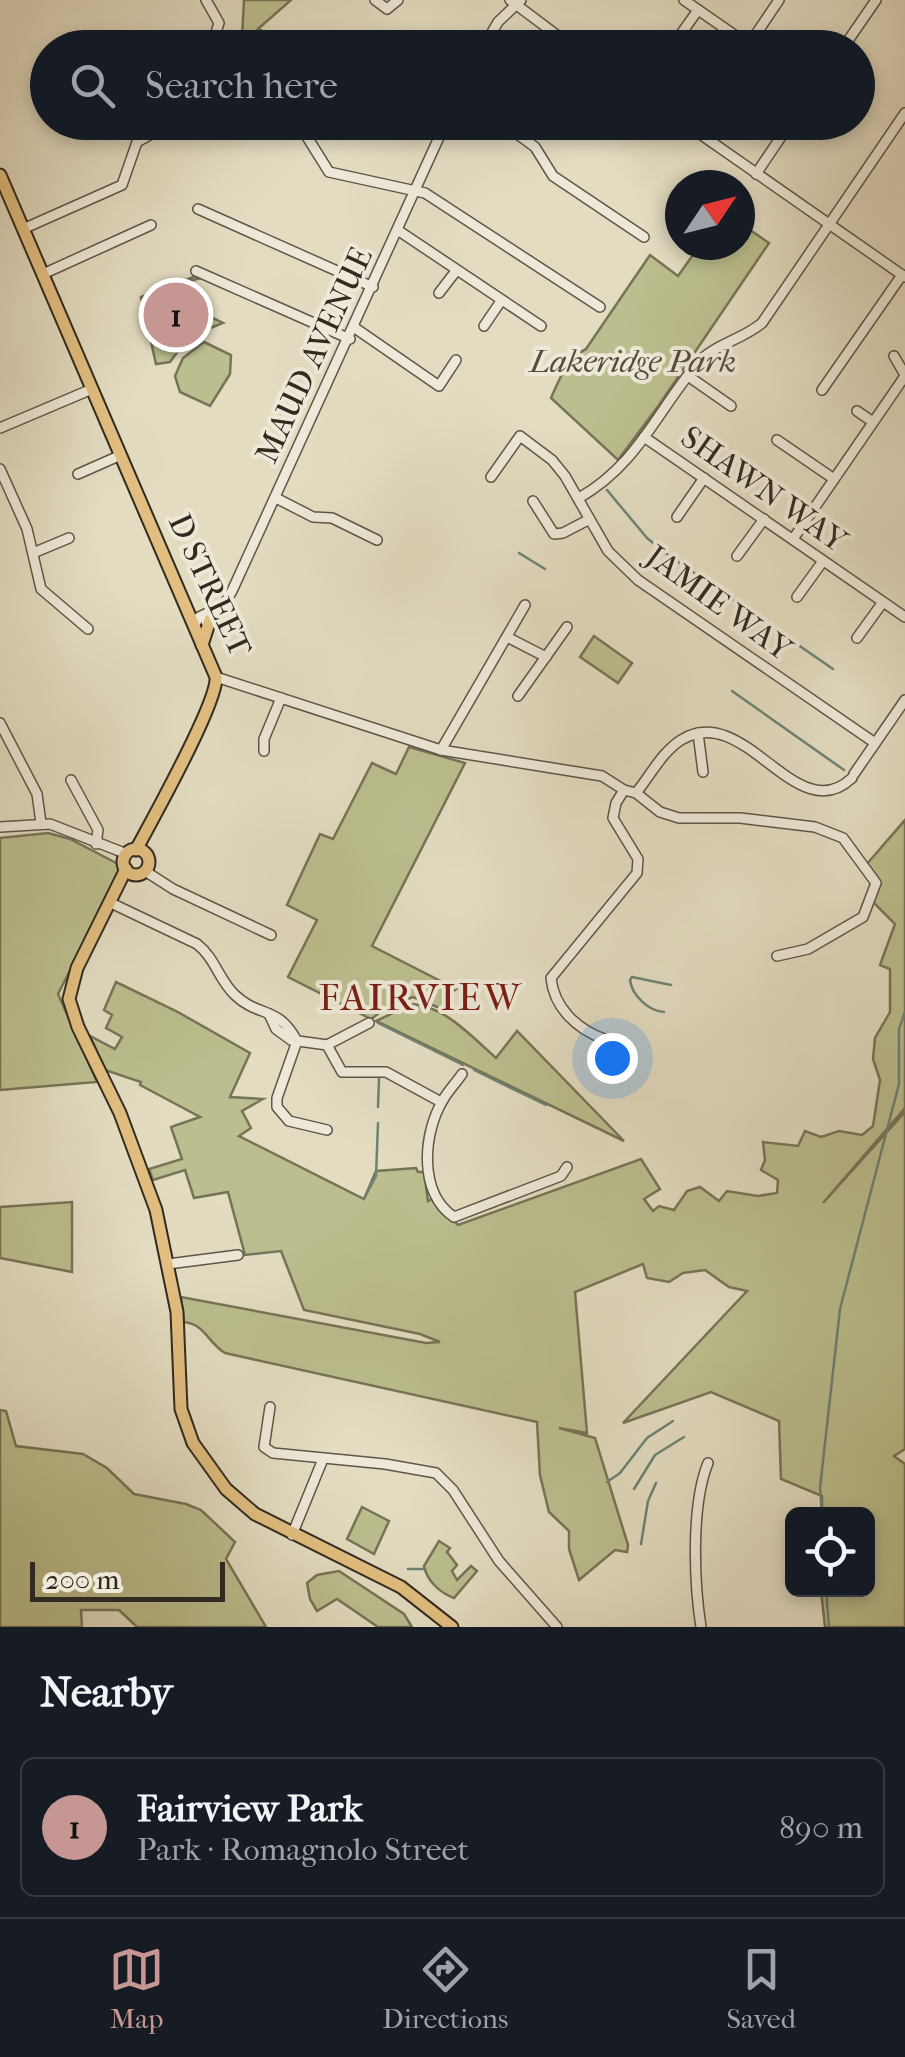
<!DOCTYPE html>
<html lang="en">
<head>
<meta charset="utf-8">
<style>
  :root { --surface:#171b24; --page:#20242c; --text:#f1f3f6; --muted:#9ea1a6; --line:#363941; --accent:#c59692 }
  body { margin:0; font-family:"IM FELL French Canon",serif; background:var(--page); color:var(--text) }
  .controls { position:absolute; right:30px; bottom:30px; display:grid; overflow:hidden; border-radius:15px; box-shadow:0 5px 15px #0003 }
  .controls button { width:90px; height:90px; display:grid; place-items:center; padding:0; border:0; border-bottom:2px solid var(--line); background:var(--surface); color:var(--text); font:50px sans-serif }
  .compass { position:absolute; left:665px; top:170px; width:90px; height:90px; border-radius:50%; background:var(--surface); box-shadow:0 5px 15px #0003; rotate:55deg }
  .scale { position:absolute; left:30px; bottom:25px; width:195px; box-sizing:border-box; padding-left:10px; border:5px solid #312a20; border-top:0; font-size:28px; line-height:35px; white-space:nowrap; color:#312a20; -webkit-text-stroke:8px #ede8d7; paint-order:stroke }
  .you { position:absolute; left:612px; top:1058px; width:35px; height:35px; margin:-25px; border:8px solid #fff; border-radius:50%; background:#1a73e8; box-shadow:0 0 0 15px #1a73e833 }
  .badge { display:grid; place-items:center; width:65px; height:65px; border-radius:50%; background:var(--accent); color:#111; font-size:32px; font-weight:700 }
  .pin { position:absolute; translate:-50% -50%; border:5px solid #fff; box-shadow:0 2px 10px #0006 }
  .list { margin:0; padding:0; list-style:none }
  h2 { display:flex; justify-content:space-between; align-items:center; height:130px; margin:0; padding:0 40px; font-size:42px }
  h2 small { font-size:32px; font-weight:400; color:var(--muted) }
  .list li { display:grid; grid-template-columns:65px 1fr auto; gap:30px; align-items:center; box-sizing:border-box; height:140px; margin:0 20px 20px; padding:0 20px; border:2px solid var(--line); border-radius:15px }
  .list b { display:block; font-size:38px; white-space:nowrap }
  .list p { margin:0; font-size:32px; white-space:nowrap; color:var(--muted) }
  .list em { font-size:32px; font-style:normal; color:var(--muted) }
  .icon { flex:none; width:55px; height:55px; fill:none; stroke:currentColor; stroke-width:2; stroke-linecap:round; stroke-linejoin:round }
  .map { position:relative; flex:none; width:905px; height:1627px; overflow:hidden }
  .search { position:absolute; background:var(--surface); box-shadow:0 5px 15px #0003; left:30px; right:30px; top:30px; height:110px; display:flex; align-items:center; gap:25px; box-sizing:border-box; padding:0 35px; border-radius:55px; color:var(--muted); font-size:38px }
  .sheet { height:290px; background:var(--surface) }
  nav { display:flex; justify-content:space-around; align-items:center; box-sizing:border-box; height:140px; border-top:2px solid var(--line); background:var(--surface); font-size:28px; color:var(--muted) }
  nav a { display:grid; justify-items:center; gap:5px }
  nav .on { color:var(--accent) }
  .map>svg:first-child { display:block }
  .green { fill:#bbbe8e; stroke:#767457; stroke-width:2.5 }
  .lines { fill:none; stroke-linecap:round; stroke-linejoin:round }
  .stream { stroke:#6e8275; stroke-width:2.5 }
  .minor-casing { stroke:#5e5648; stroke-width:12 }
  .major-casing { stroke:#312a20; stroke-width:15 }
  .minor { stroke:#ede8d7; stroke-width:9 }
  .major { stroke:#e2be80; stroke-width:11 }
  .labels { text-anchor:middle; dominant-baseline:central; stroke-width:8; stroke-linejoin:round; paint-order:stroke }
  .street-label { font-size:32px; fill:#312a20; stroke:#ede8d7 }
  .park-label { font-size:32px; font-style:italic; fill:#544f3c; stroke:#ede8d7 }
  .quarter-label { font-size:38px; letter-spacing:2.5px; fill:#7a1f14; stroke:#ede8d7 }
</style>
</head>
<body>
<div class="map">
<svg width="905" height="1627" viewBox="0 0 905 1627">
  <rect width="100%" height="100%" fill="#e3dcc1"/>
  <filter id="stains"><feTurbulence type="fractalNoise" baseFrequency=".002" numOctaves="4"/><feColorMatrix values="0 0 0 0 .2 0 0 0 0 .09 0 0 0 0 .02 0 0 0 .5 -.17"/></filter>
  <radialGradient id="worn" r=".72"><stop offset=".6" stop-color="#630" stop-opacity="0"/><stop offset="1" stop-color="#630" stop-opacity=".3"/></radialGradient>
  <g class="green">
    <path d="M244,0H291L258,29L279,39L276,47H246L242,37Z"/>
    <path d="M740,223L769,243L659,405L618,460L551,398C559,380 567,358 586,349L650,255L678,276L700,245H740Z"/>
    <path d="M196,276L201,278L186,282L190,307L223,323L188,337L170,362L156,364L141,297Z"/>
    <path d="M204,342L231,355L230,374L210,406L180,392L175,376L183,358Z"/>
    <path d="M594,636L632,663L618,683L580,657Z"/>
    <path d="M409,747L465,763L372,946L456,989L445,998L447,1011L413,997L389,1006L371,1019L288,977L317,920L287,905L320,834L333,839L372,763L396,774Z"/>
    <path d="M905,820V1108L823,1203L905,1112V1449L894,1456L905,1464V1627H825L821,1590H868V1514H822V1496L781,1479L779,1421L711,1392L623,1423L747,1291L729,1287L705,1270L683,1273L669,1282L647,1278L643,1264L575,1292L587,1433L559,1428L595,1438L628,1545L627,1552L615,1550L579,1580L569,1549V1531L549,1512L540,1475L537,1422L225,1353C208,1343 205,1324 184,1322L181,1297L426,1343L440,1342L420,1334L304,1310L281,1251L245,1255L228,1192L194,1198L185,1170L153,1180L149,1169L182,1159L171,1127L200,1117L140,1085L141,1082L105,1070L90,1036L115,1049L122,1037L106,1028L112,1015L104,1010L116,982L176,1011L250,1053L230,1097L263,1099L242,1111L251,1128L239,1136L364,1199L376,1171L416,1168L418,1172H424L428,1201L432,1199L458,1225L641,1159L660,1189L644,1199L653,1211L659,1206L674,1210L687,1191L700,1187L719,1201L727,1191L758,1196L777,1193L778,1180L761,1170L765,1160L763,1142L798,1146L805,1131L821,1137L839,1131L862,1135L873,1126L880,1080L873,1059L875,1038L890,1012V969L880,965L895,924L873,902L879,884L866,865Z"/>
    <path d="M48,833L70,839L120,865L121,870L58,994L97,1082L0,1090V838Z"/>
    <path d="M412,1004C445,1006 472,1037 496,1058L517,1031L624,1141L376,1021Z"/>
    <path d="M72,1202V1272L0,1258V1207Z"/>
    <path d="M0,1410L6,1411L16,1446L83,1454L107,1468L134,1494L186,1504L201,1510L235,1542L226,1559L266,1627H137L119,1610H81L82,1627H0Z"/>
    <path d="M362,1507L389,1521L374,1554L347,1539Z"/>
    <path d="M439,1541L450,1548L447,1552L457,1565L452,1571L457,1580L471,1566L477,1571L454,1598C440,1593 427,1581 424,1566Z"/>
    <path d="M339,1571L404,1614L412,1627H378L337,1599L317,1611L310,1599L307,1583L317,1575Z"/>
  </g>
  <g class="lines">
    <g class="stream">
      <path d="M607,490L647,538L668,555L833,669"/>
      <path d="M519,553L545,569"/>
      <path d="M732,691L844,770"/>
      <path d="M664,1012C649,1011 632,996 630,980L632,977L671,985"/>
      <path d="M378,1023L463,1065"/>
      <path d="M474,1070L546,1105"/>
      <path d="M378,1107L379,1079"/>
      <path d="M365,1197L376,1176L378,1123"/>
      <path d="M607,1482L620,1473L647,1438L673,1421"/>
      <path d="M634,1489L655,1455L684,1437"/>
      <path d="M822,1514L820,1488L840,1309L899,1084V1029L905,1012"/>
      <path d="M641,1544L648,1501L656,1483"/>
      <path d="M408,1569H424"/>
      <path d="M826,1590L829,1627"/>
    </g>
    <defs>
      <g id="minor">
        <path d="M206,0L219,23L211,48"/>
        <path d="M375,0L387,9L398,0"/>
        <path d="M510,0L574,48"/>
        <path d="M684,0L743,41L752,40L779,0"/>
        <path d="M297,40L314,48"/>
        <path d="M483,48L498,22L521,0"/>
        <path d="M671,48L698,10"/>
        <path d="M843,48L876,0"/>
        <path d="M277,122L304,132L329,172L425,193L600,307"/>
        <path d="M501,122L535,147L553,176L644,237"/>
        <path d="M683,122L905,277"/>
        <path d="M756,174L791,122"/>
        <path d="M198,209L373,287"/>
        <path d="M23,229L122,185L137,142L173,122"/>
        <path d="M399,231L541,326"/>
        <path d="M196,271L350,339"/>
        <path d="M43,274L151,225"/>
        <path d="M439,293L456,271"/>
        <path d="M484,326L501,301"/>
        <path d="M355,328L439,386L456,360"/>
        <path d="M894,356L905,375"/>
        <path d="M688,376L731,406"/>
        <path d="M822,390L902,275"/>
        <path d="M857,411L873,422"/>
        <path d="M0,428L92,389"/>
        <path d="M644,437L905,617"/>
        <path d="M777,440L834,479"/>
        <path d="M0,469L27,529L41,589L88,629"/>
        <path d="M78,474L121,455"/>
        <path d="M491,477L520,436L552,460L565,476L608,551L638,580L875,743"/>
        <path d="M276,498L313,517L332,518L377,540"/>
        <path d="M579,498C637,465 656,413 697,364C714,344 742,340 762,323L905,113"/>
        <path d="M533,501L554,534L563,533L588,520"/>
        <path d="M677,517L704,478"/>
        <path d="M793,539L905,376"/>
        <path d="M33,553L69,538"/>
        <path d="M737,556L764,519"/>
        <path d="M797,597L823,561"/>
        <path d="M206,622L219,613L232,591L446,122"/>
        <path d="M194,626L199,617L222,606"/>
        <path d="M507,637L546,657"/>
        <path d="M857,638L883,602"/>
        <path d="M216,677L441,750L602,776L624,790L636,793L660,812L679,818H740L815,827L843,838L876,883L863,917L808,949L777,956"/>
        <path d="M518,696L567,627"/>
        <path d="M0,723L37,794L41,823"/>
        <path d="M698,733L703,772"/>
        <path d="M441,750L525,605"/>
        <path d="M264,751V739L281,698"/>
        <path d="M854,774L905,700"/>
        <path d="M71,780L98,830L96,844"/>
        <path d="M636,793C650,776 662,752 681,740C745,700 796,831 852,778"/>
        <path d="M0,827L50,824L127,854"/>
        <path d="M145,871L173,889L271,935"/>
        <path d="M111,903L197,944C215,958 219,980 235,995C259,1018 278,1005 297,1041"/>
        <path d="M269,1014L276,1029L291,1040L327,1045L369,1023"/>
        <path d="M604,1039C577,1029 554,1008 551,978L637,873L638,859L613,818L616,803L624,790"/>
        <path d="M297,1041L277,1098V1107L289,1121L327,1130"/>
        <path d="M327,1045L342,1072H386L441,1102"/>
        <path d="M462,1074C456,1083 448,1091 443,1100C423,1133 418,1193 454,1217L561,1176L567,1167"/>
        <path d="M168,1264L238,1255"/>
        <path d="M270,1407L264,1447L273,1453L385,1464L436,1473L453,1490L499,1561L557,1627"/>
        <path d="M292,1535L323,1459"/>
        <path d="M701,1627C694,1582 691,1505 708,1463"/>
      </g>
      <g id="major">
        <path d="M0,175L216,677C218,702 152,820 136,850"/>
        <path d="M202,645L210,620"/>
        <circle cx="136" cy="862" r="13"/>
        <path d="M126,869L77,968L69,999L78,1027L120,1113L156,1210L177,1312L181,1409L193,1443L226,1489L255,1514L401,1587L452,1627"/>
      </g>
    </defs>
    <use href="#minor" class="minor-casing"/>
    <use href="#major" class="major-casing"/>
    <use href="#minor" class="minor"/>
    <use href="#major" class="major"/>
  </g>
  <g class="labels">
    <g class="street-label">
      <text transform="translate(314 355) rotate(-65)">MAUD AVENUE</text>
      <text transform="translate(764 489) rotate(35)">SHAWN WAY</text>
      <text transform="translate(210 585) rotate(65)">D STREET</text>
      <text transform="translate(719 603) rotate(36)">JAMIE WAY</text>
    </g>
    <g class="park-label">
      <text x="633" y="361">Lakeridge Park</text>
    </g>
    <g class="quarter-label">
      <text x="421" y="997">FAIRVIEW</text>
    </g>
  </g>
  <rect width="100%" height="100%" filter="url(#stains)"/>
  <rect width="100%" height="100%" fill="url(#worn)"/>
</svg>
<div class="controls">
<button><svg class="icon" aria-label="locate" viewBox="0 0 24 24"><circle cx="12" cy="12" r="6"/><path d="M12 2v4M12 18v4M2 12h4M18 12h4"/></svg></button>
</div>
<svg class="compass" viewBox="-18 -18 36 36"><path d="M0-13l5 13h-10z" fill="#e53935"/><path d="M0 13l5-13h-10z" fill="#9ea1a6"/></svg>
<div class="scale">200 m</div>
<div class="you"></div>
<div class="pin badge" style="left:176px;top:315px">1</div>
<div class="search"><svg class="icon" aria-label="search" viewBox="0 0 24 24"><circle cx="10" cy="10" r="6"/><path d="M15 15l6 6"/></svg>Search here</div>
</div>
<section class="sheet">
<h2>Nearby<small></small></h2>
<ul class="list">
<li><span class="badge">1</span><div><b>Fairview Park</b><p>Park · Romagnolo Street</p></div><em>890 m</em></li>
</ul>
</section>
<nav>
<a class="on"><svg class="icon" aria-label="map" viewBox="0 0 24 24"><path d="M3 6l6-2 6 2 6-2v14l-6 2-6-2-6 2zM9 4v14M15 6v14"/></svg>Map</a>
<a><svg class="icon" aria-label="directions" viewBox="0 0 24 24"><path d="M12 3l9 9-9 9-9-9zM9 14v-3h6M13 9l2 2-2 2"/></svg>Directions</a>
<a><svg class="icon" aria-label="saved" viewBox="0 0 24 24"><path d="M7 4h10v16l-5-4-5 4z"/></svg>Saved</a>
</nav>
</body>
</html>
